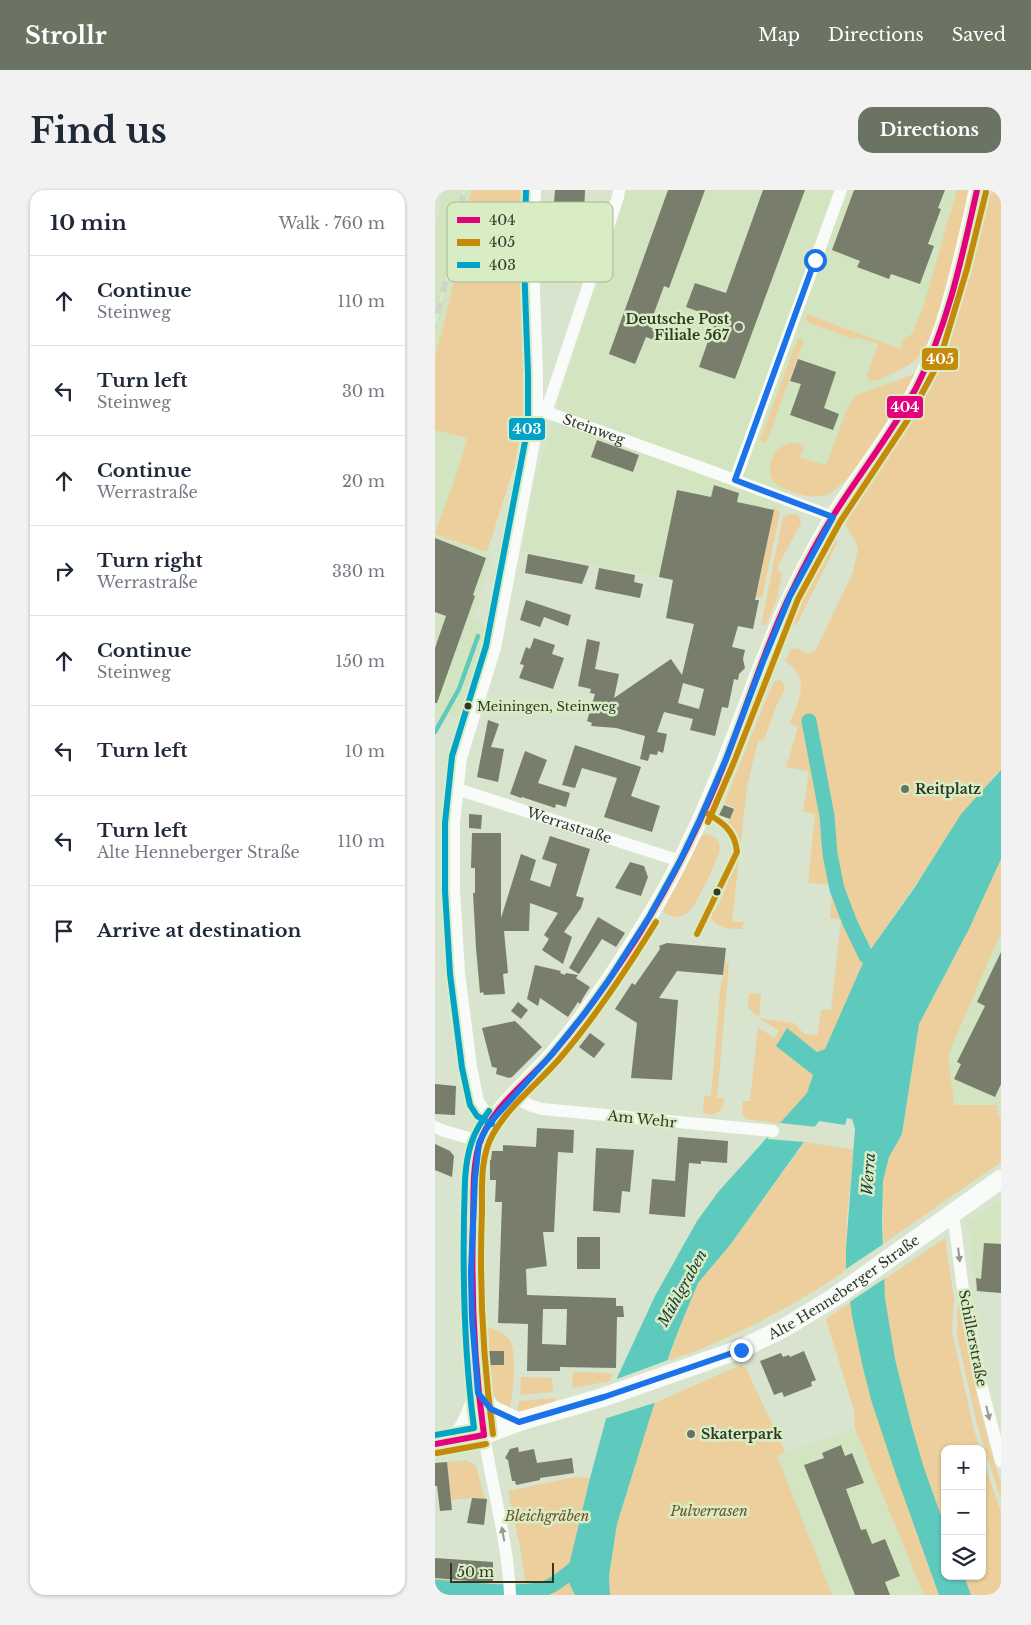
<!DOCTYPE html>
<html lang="en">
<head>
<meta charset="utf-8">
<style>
  :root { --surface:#fff; --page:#f2f2f3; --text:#1f2937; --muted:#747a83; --line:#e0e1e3; --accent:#6b7462 }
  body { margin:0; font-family:"Libre Baskerville",serif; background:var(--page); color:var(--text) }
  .controls { position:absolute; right:15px; bottom:15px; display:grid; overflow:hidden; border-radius:10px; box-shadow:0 1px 4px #0004 }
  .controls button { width:45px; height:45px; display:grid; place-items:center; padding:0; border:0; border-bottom:1px solid var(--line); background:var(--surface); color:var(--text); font:25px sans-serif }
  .scale { position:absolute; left:15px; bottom:12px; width:104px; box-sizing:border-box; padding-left:5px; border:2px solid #303828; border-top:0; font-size:14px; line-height:18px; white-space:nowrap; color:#303828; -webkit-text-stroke:4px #d8edc4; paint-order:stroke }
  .stop { position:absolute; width:15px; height:15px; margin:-11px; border:4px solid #1a73e8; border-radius:50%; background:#fff }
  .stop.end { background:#1a73e8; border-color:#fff; box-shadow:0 1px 5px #0008 }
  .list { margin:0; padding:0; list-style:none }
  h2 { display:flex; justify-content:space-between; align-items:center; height:65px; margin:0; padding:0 20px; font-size:21px }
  h2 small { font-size:16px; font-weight:400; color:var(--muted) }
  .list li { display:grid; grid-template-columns:32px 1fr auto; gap:15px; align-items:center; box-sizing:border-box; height:90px; padding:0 20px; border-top:1px solid var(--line) }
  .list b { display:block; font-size:19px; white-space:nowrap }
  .list p { margin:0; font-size:16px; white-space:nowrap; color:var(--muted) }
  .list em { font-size:16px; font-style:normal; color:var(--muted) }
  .icon { flex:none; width:28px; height:28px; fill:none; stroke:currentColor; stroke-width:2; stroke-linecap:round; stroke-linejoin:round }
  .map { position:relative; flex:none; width:566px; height:1405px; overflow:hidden; border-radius:15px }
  header { display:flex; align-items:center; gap:30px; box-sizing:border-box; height:70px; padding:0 25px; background:var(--accent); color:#fff }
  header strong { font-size:24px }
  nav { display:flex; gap:28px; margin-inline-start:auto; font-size:18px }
  .intro { display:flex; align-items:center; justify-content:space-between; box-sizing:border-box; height:120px; padding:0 30px }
  h1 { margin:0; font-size:35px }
  .button { padding:12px 22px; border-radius:15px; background:var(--accent); color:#fff; font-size:18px; font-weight:700 }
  main { display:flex; gap:30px; padding:0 30px }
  aside { flex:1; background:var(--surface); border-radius:15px; box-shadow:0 1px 4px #0004 }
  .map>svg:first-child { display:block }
  .built { fill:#d2e5c0 }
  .green { fill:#eccf9c }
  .water { fill:#5ecabe }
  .pier { fill:#d8e4cd }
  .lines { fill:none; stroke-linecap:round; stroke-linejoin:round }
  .stream { stroke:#5ecabe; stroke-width:4.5 }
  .canal { stroke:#5ecabe; stroke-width:15 }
  .building { fill:#787e6b; fill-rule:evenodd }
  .minor { stroke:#f9fbf8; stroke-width:12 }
  .tertiary { stroke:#f9fbf8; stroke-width:16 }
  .secondary { stroke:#f9fbf8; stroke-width:19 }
  .rail-casing { stroke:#d0d4cd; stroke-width:5.5 }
  .rail { stroke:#d8edc4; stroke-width:4; stroke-dasharray:11; stroke-linecap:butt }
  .bus-1-casing { stroke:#d8edc4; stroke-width:10 }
  .bus-2-casing { stroke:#d8edc4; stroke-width:10 }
  .bus-3-casing { stroke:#d8edc4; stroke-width:10 }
  .bus-1 { stroke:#e5007d; stroke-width:6 }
  .bus-2 { stroke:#c58a0a; stroke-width:6 }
  .bus-3 { stroke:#02a3c6; stroke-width:6 }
  .oneway { fill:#949a90 }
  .route { stroke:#1a73e8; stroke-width:6 }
  .poi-dot { fill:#6b7462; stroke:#d8edc4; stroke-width:2 }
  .bus-dot { fill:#303828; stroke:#d8edc4; stroke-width:2 }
  .labels { text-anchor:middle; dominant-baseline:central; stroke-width:5; stroke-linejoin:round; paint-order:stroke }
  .bus-label { font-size:13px; fill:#303828; stroke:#d8edc4; text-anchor:start }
  .poi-label { font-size:14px; font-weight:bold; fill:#303828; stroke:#d8edc4; text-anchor:start }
  .street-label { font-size:14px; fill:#303828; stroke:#d8edc4 }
  .park-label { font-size:14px; font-style:italic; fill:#715028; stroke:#d8edc4 }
  .water-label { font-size:15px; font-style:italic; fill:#1b3937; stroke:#d8edc4 }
  .key { fill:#d8edc4; stroke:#a6b795; stroke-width:1 }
  .key-label { font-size:14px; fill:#303828 }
  .line-badge { stroke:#d8edc4; stroke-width:2 }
  .badge-label { font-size:14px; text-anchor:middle; font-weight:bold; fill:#fff }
</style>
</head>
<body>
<header>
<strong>Strollr</strong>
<nav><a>Map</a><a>Directions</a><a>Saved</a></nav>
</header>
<div class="intro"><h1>Find us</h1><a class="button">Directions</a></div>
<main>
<aside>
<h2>10 min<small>Walk · 760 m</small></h2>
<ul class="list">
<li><svg class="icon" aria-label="ahead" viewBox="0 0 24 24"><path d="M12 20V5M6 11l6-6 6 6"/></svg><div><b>Continue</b><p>Steinweg</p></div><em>110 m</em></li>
<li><svg class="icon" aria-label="left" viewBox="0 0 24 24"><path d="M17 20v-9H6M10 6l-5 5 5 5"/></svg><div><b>Turn left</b><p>Steinweg</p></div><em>30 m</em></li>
<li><svg class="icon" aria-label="ahead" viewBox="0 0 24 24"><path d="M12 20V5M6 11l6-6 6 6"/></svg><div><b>Continue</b><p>Werrastraße</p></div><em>20 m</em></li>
<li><svg class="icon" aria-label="right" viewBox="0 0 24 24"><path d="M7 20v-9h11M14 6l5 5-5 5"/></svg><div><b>Turn right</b><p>Werrastraße</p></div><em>330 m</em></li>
<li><svg class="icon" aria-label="ahead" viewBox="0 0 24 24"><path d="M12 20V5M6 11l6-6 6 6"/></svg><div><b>Continue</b><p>Steinweg</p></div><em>150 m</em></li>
<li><svg class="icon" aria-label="left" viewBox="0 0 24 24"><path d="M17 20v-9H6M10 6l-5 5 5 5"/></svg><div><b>Turn left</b></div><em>10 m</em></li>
<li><svg class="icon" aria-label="left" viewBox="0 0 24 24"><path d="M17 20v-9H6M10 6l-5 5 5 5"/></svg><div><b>Turn left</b><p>Alte Henneberger Straße</p></div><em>110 m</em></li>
<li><svg class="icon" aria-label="arrive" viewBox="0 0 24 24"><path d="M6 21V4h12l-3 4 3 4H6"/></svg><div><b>Arrive at destination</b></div></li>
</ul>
</aside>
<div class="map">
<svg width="566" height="1405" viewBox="0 0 566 1405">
  <rect width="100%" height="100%" fill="#d8e4cd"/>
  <g class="built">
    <path d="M8,0H36L15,109L0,168V44Z"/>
    <path d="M190,0H524L489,122L451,205L400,282L354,296L342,323L326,406L87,361L99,295L113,245L187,17Z"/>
    <path d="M0,240L32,248L26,273L14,303L47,361L57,366L37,429L51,438L24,527L10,523L0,546Z"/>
    <path d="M566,742V972L513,967V865Z"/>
    <path d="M566,1009V1104L541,1102L533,1032Z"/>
    <path d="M420,1238L464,1343L489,1405H397L342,1266Z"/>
  </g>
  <g class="green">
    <path d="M36,0H94L91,69L95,170V226L85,243L80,274L52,362L0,344C11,312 24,281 32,248L0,240V168L15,109Z"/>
    <path d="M522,0H533C527,37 506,149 479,171C472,177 463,181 455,184C449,187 441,192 434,190L432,186L443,154L420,147L419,149L374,133L371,130L372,124L465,159L469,149L477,144L488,118Z"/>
    <path d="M550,0H566V580L561,584L499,668L431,766L390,859L382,862L352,839L342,855L378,885L372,903L346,934L311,929L307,923L308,911H315L323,837L339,848L344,841L324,828L313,818L314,803L326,804L324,828L359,833L369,844L382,845L386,820H396L406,730L395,728L398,695L373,693L380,624L368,622L374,581L351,577L363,537L355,533C364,508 377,489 350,471L356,459L361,458L374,464L380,461L417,385L423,360L421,352L412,338L410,327L475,226L505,167L516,135Z"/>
    <path d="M363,148L369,150L331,253L325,250Z"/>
    <path d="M480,184C468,210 418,292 394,304C382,309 368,306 357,302C351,299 344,297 340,293C330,281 336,261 350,255C356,252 363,253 369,255L365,268L391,275L412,219L422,205Z"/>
    <path d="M339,317L345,322L327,408L278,398H323Z"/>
    <path d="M356,324C363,324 365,327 366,333L342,378L347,384L342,409L331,435H326L347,332L349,327Z"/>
    <path d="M399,345L402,348V353L362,434L358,436L354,434L369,400Z"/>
    <path d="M336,486L337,490L285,617L281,615L332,489Z"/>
    <path d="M345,490L348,493L350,499L341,517L329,550L323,551L312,597L297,731L309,732L307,739C296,739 283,739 276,728L278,720L280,721L292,697L288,694C297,673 311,654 293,634L300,618L289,613L335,500L340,491Z"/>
    <path d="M270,644C282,646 287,652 284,664C278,677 262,716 252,723C245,729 236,727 229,722V717L265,647Z"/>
    <path d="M566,669V742L513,865L519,915H562L561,920L566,929V972L448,1054V991L454,967L467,944L484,834L534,739Z"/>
    <path d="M290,773H294L282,908L290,909L286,920L277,925L268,923L269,906H276L286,791H288Z"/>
    <path d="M370,952L419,960L412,1025L411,1080C367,1111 318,1136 269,1158C257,1163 245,1166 233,1171L244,1139L263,1093L295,1055Z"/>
    <path d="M510,1048L519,1109L517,1142L538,1237L545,1259H510V1386H547V1266L566,1322V1405H489L420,1238L419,1220L391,1129Z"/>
    <path d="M523,1114H524L542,1206L554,1254L566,1293V1310L543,1238L522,1145Z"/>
    <path d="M54,1137C60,1140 70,1144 74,1149C83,1159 78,1207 74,1220L64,1213L55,1200L50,1138Z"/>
    <path d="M306,1175L311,1178L350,1262L342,1266L397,1405H175L174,1386L182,1334L219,1213Z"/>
    <path d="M138,1182L178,1183L175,1191L137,1198Z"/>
    <path d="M86,1187L117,1188L118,1202L85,1205Z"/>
    <path d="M119,1208L121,1213L88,1221L82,1220L84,1211Z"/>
    <path d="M32,1270L41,1276L50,1309L37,1308L16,1310L12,1272Z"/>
    <path d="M140,1287L155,1288L133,1379L129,1383L140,1405H0V1388L57,1393L90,1392L87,1367L73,1301Z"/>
  </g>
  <path class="water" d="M566,580V669L534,739L484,834L467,944L454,967L448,991L447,1033L450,1108L460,1169L477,1237L489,1278L510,1337V1386H529L536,1405H504L461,1285L437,1213L428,1178L417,1126L411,1080V1059L420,939L417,929L412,928L410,935L384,931L295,1055L263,1093L244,1139L235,1163L182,1334L174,1386L175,1405H140L134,1393L129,1386L133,1379L155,1288L182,1188L220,1106L262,1031L284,1001L372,903L378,885L341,856L352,838L382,862L390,859L431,766L480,697L526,624Z"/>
  <g class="pier">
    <path d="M345,933L382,937L370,952L332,949Z"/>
    <path d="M450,1053L452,1087L413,1113L408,1081Z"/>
    <path d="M236,1169L222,1212L169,1229L179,1190Z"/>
  </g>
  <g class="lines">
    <path class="stream" d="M0,542L24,499L43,446"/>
    <g class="canal">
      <path d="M374,531L392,626L395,664L402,699L415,733L431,766"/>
      <path d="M0,1397C31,1400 79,1405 108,1399C122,1395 133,1383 144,1375"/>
    </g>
  </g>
  <g class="building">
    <path d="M120,0H150L149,26H140L138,60L107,59L109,24L118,25Z"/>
    <path d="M233,0H270L234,98L229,96L214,137L223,140L219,150L211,147L200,174L174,164Z"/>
    <path d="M328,0H370L300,189L264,177L281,128L251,117L260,93L291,103Z"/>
    <path d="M419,0H510L503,18L506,19L493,54L499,56L485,94L456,84L454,89L422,77L425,71L397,60Z"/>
    <path d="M363,169L401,182L389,218L404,224L398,240L355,225L366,194L355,191Z"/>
    <path d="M162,250L204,265L198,282L156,267Z"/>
    <path d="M279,295L304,303L302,312L339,320L320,410H324L318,439L303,436L297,457L310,460L308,469L310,478L304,484L303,490L299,489L293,518L287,517L280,546L255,540L258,529L229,522L222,542L232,544L228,563L223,561L222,565L215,564L213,571L205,569L210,546L181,538L156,536L157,533L152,531L160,504L155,503L156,499L143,496L152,449L165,452L160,479L184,484L179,508L236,469L247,485L259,434L231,428L238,390L224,387L242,300L276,307ZM248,493L269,499L264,519L243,513Z"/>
    <path d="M0,348L51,368L38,405L40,406L2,513H0V458L11,426L0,422Z"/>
    <path d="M93,364L154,376L147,394L90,383Z"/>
    <path d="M164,378L200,385L199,392L208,394L205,408L160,399Z"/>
    <path d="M91,410L136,425L133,436L109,427L105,437L85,430Z"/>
    <path d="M99,448L120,455L117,464L129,468L118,499L84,488L89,475L85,474L91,457L95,459Z"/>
    <path d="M53,530L64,534L56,557L69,559L63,592L42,587Z"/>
    <path d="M140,555L206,577L196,606L225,616L217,642L169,627L182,588L147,578L140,598L127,595Z"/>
    <path d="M90,561L112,570L103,593L135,603L131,617L121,614L120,618L87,607L86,608L75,604Z"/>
    <path d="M289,615L299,619L295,629L284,625Z"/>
    <path d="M34,624L47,625L46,639L34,638Z"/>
    <path d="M37,643H66V728L86,664L101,670L95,690L115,697L122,674L107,669L115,646L155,659L141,706L149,708L146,718L129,742L137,747L128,774L107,760L114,749L109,745L123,723L95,713L94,741H69L73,783L68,784L70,804L49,805L48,802L45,803L41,758L38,703H40V678H36Z"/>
    <path d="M195,672L209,676L213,687L206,706L180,698Z"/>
    <path d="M163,727L190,743L181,757L167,749L144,784L134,778Z"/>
    <path d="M232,753L291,758L288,785L242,781L224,808L243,810L237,890L196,888L202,833L180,819L197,793L200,795L225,759L224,756Z"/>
    <path d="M566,762V894L560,907L519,889L526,874L522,872L550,816L542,812Z"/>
    <path d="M100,775L126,781L125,783L130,785L131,783L143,785L141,788L155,797L148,808L145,814L143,812L133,827L105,808L103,816L92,809Z"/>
    <path d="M83,812L93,820L86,829L76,821Z"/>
    <path d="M80,831L107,857L77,887L74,888L61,884L62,878L57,877L47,838Z"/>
    <path d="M155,843L170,854L159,868L144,857Z"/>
    <path d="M0,894L21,896L20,925L0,924Z"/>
    <path d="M102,938L139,940L138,963L123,962L119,1042H108L112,1076L91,1079L92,1105L181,1108V1116H188L189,1127H182L181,1178L125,1177V1181H92L93,1134L63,1133L67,1012H60L61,990H55V970H56L57,961H68V955L101,957ZM108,1119H132L131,1155L107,1154Z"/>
    <path d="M243,947L293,951L292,973L266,971V974L254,973L250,1027L214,1024L217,989L240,991Z"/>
    <path d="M0,954L15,961L19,966L17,987L0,980Z"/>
    <path d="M161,958L199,960L195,1002L187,1001L185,1023L158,1021Z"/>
    <rect x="142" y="1047" width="23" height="32"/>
    <path d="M549,1053L566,1054V1103L542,1101L541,1088L546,1089Z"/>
    <rect x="54" y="1161" width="15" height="14"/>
    <path d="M369,1161L381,1190L376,1192L377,1196L349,1207L347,1202L339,1205L325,1171L346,1163L348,1167L354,1165L355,1167Z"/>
    <path d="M406,1255L410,1266L417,1263L429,1293L411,1299L426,1340L431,1339L437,1354L450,1349L465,1386L450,1392L455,1405H420L369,1275L389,1268L387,1263Z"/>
    <path d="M83,1257L84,1262L99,1259L102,1273L137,1268L139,1283L105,1288V1290L81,1295L80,1291H77L73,1270L70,1268L75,1259Z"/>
    <path d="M12,1272L17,1320L5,1321L2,1296H0V1273Z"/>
    <path d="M37,1308L52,1309L49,1335L32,1333Z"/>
    <path d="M0,1368L58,1372V1393L0,1388Z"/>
  </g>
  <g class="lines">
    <g class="minor">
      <path id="s1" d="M102,221L111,222L278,282L398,327"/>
      <path d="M111,222L183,7L184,0"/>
      <path d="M300,290L406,0"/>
      <path id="s2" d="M22,599L245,671"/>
      <path d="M78,907L97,916L107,919L338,941"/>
      <path d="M61,926L48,919L43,911L36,877L24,783L19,700V633L26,568L60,458L102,237V184L98,72L100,0"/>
      <path d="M0,937L9,941L45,951"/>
      <path d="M518,1023L529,1107L546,1194L566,1271"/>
      <path d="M49,1245C57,1298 73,1351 75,1405"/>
    </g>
    <g class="tertiary">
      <path d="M43,1203C38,1142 36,1084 38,1022C39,1000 38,976 44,955C53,924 98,887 119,862C154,821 184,776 212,730C244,679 269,623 291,567C313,513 331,458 356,405C368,379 382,353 397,328C424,284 457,244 481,199C513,139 527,65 542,0"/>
      <path d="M43,1204L49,1245"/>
    </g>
    <g class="secondary">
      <path d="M43,1203L56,1219L83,1232"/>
      <path d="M16,1252C32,1239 36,1222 43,1204"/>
      <path id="s3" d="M0,1254L49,1245L83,1232L169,1207L306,1159L349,1138L400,1107L566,989"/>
    </g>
    <defs>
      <path id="rail" d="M0,134L14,79L29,0"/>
    </defs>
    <use href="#rail" class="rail-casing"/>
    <use href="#rail" class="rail"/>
    <defs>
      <g id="bus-1">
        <path d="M49,1245C39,1174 36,1103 38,1031C39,1006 37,979 44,955C55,918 93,892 117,864C149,827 177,787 203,746C238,689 268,629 292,567C313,513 330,457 355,405C368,378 382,351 398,326C425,283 457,243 481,198C513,136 527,67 542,0"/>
        <path d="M0,1254L49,1245"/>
      </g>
      <g id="bus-2">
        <path d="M273,632L299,572L363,409L405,332L472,231L504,172L532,79L551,2"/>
        <path d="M262,744L302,662C300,640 287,632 270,622"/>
        <path d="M58,1244C48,1170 44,1096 47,1021C47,996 45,967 58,944C75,914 104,893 126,867C162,825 192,779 221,732"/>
        <path d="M2,1263L51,1254"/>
      </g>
      <g id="bus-3">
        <path d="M57,934L42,926L35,915L27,878L15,784L10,701V633L17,566L51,456L93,236V184L89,72L91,0"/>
        <path d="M0,1245L39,1238C28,1155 27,1072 30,989C32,961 37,943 54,921"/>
      </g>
    </defs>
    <use href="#bus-1" class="bus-1-casing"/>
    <use href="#bus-2" class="bus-2-casing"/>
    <use href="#bus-3" class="bus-3-casing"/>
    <use href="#bus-1" class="bus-1"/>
    <use href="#bus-2" class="bus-2"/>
    <use href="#bus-3" class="bus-3"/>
  </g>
  <defs><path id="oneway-solid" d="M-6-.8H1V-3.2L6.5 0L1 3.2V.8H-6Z" transform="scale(1.25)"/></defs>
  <g class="oneway">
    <use href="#oneway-solid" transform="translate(524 1065) rotate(83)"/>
    <use href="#oneway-solid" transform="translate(553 1223) rotate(76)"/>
    <use href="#oneway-solid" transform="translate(68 1344) rotate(-100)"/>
  </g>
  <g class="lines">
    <path class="route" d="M306,1160L169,1207L84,1232L56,1219L43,1203L37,1128L36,1082L40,988L44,953L51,939L61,926L117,864L150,823L173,791L214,727L245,671L265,629L291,569L329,469L355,406L398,327L300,290L380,70"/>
  </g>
  <g class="poi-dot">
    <circle cx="304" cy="137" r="5"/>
    <circle cx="470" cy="599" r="5"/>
    <circle cx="256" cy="1244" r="5"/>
  </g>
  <g class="bus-dot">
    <circle cx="33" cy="516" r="4.5"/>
    <circle cx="282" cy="702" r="4.5"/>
  </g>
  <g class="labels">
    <g class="bus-label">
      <text x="42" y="516">Meiningen, Steinweg</text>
    </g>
    <g class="poi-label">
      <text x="294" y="129" text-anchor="end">Deutsche Post<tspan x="294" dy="16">Filiale 567</tspan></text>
      <text x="480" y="599">Reitplatz</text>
      <text x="266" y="1244">Skaterpark</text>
    </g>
    <g class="street-label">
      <text stroke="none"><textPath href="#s1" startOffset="60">Steinweg</textPath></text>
      <text stroke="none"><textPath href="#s2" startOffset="118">Werrastraße</textPath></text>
      <text transform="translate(207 929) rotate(6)">Am Wehr</text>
      <text stroke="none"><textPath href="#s3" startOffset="441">Alte Henneberger Straße</textPath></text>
      <text transform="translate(538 1148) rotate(79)">Schillerstraße</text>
    </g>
    <g class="park-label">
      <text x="274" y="1321">Pulverrasen</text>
      <text x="112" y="1326">Bleichgräben</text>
    </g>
    <g class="water-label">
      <text transform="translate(433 984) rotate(-86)">Werra</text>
      <text transform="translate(247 1098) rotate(-61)">Mühlgraben</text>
    </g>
  </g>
  <rect x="12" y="12" width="166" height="80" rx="8" class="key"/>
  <rect x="22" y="27" width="23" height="6" fill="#e5007d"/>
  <rect x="22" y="49" width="23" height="7" fill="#c58a0a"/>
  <rect x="22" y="72" width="23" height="6" fill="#02a3c6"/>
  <g class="key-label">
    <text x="54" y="35">404</text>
    <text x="54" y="57">405</text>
    <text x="54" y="80">403</text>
  </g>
  <g class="line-badge">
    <rect x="486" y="157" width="38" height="24" rx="5" fill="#c58a0a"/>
    <rect x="451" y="205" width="38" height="24" rx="5" fill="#e5007d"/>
    <rect x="73" y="227" width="38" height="24" rx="5" fill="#02a3c6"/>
  </g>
  <g class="badge-label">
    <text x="505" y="174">405</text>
    <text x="470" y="222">404</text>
    <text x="92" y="244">403</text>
  </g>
</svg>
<div class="controls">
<button>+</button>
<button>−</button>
<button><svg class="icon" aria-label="layers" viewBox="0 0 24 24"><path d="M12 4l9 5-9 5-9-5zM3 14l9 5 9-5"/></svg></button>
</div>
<div class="scale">50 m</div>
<div class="stop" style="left:380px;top:70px"></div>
<div class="stop end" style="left:306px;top:1160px"></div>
</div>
</main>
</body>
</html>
